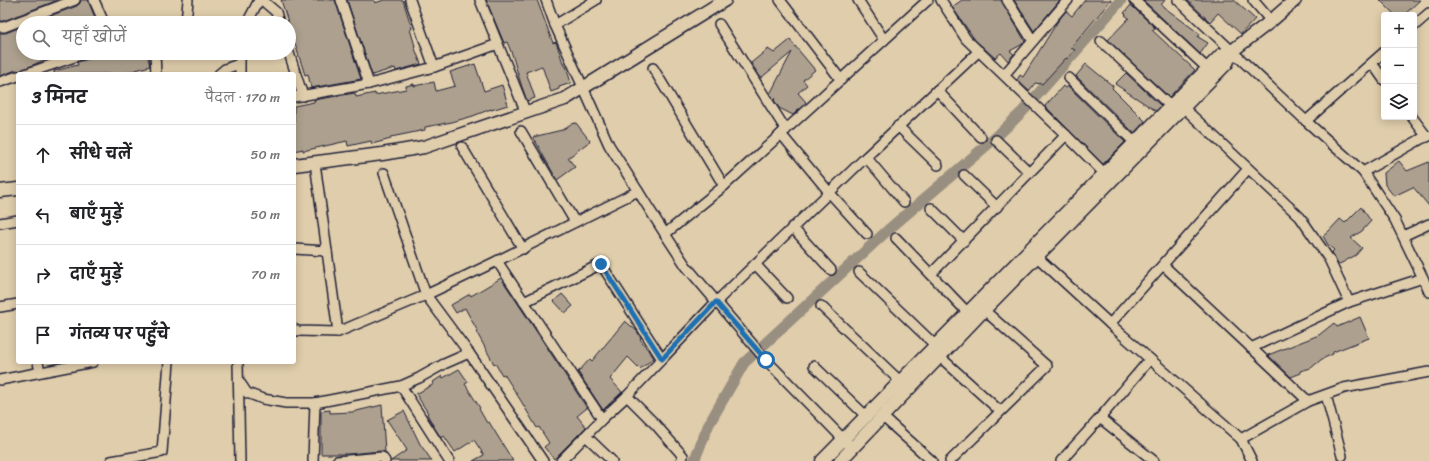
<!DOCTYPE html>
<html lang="hi">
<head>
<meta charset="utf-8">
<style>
  :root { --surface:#fff; --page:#f2f2f2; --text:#202124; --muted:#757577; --line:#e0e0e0 }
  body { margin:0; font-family:Sriracha,"Playpen Sans Deva",sans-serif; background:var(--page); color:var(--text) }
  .controls { position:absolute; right:12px; top:12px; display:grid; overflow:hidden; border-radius:4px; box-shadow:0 2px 10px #0003 }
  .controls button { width:36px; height:36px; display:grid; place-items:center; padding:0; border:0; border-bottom:1px solid var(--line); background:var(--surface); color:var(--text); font:20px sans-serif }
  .stop { position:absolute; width:12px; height:12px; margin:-9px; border:3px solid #1f6fb2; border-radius:50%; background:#fff }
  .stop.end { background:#1f6fb2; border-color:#fff; box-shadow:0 1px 4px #0008 }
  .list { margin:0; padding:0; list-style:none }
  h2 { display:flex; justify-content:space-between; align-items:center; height:52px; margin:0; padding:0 16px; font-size:17px }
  h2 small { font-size:13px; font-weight:400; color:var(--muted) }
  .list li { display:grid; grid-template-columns:26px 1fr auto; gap:12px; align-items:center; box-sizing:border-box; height:60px; padding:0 16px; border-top:1px solid var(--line) }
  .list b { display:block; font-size:15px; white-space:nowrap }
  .list em { font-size:13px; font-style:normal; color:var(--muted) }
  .icon { flex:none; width:22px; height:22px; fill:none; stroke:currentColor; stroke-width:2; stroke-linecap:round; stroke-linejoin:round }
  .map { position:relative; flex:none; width:1429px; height:461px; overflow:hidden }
  .search { position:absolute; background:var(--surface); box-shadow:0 2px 10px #0003; left:16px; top:16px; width:280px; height:44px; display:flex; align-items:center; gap:10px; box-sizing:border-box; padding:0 14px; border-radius:22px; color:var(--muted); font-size:15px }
  .panel { position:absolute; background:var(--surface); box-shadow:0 2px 10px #0003; left:16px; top:72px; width:280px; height:292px; border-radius:4px }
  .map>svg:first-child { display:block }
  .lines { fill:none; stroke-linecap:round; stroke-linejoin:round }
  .canal { stroke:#998f81; stroke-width:11 }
  .building { fill:#ada08e; stroke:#22223b }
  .minor-casing { stroke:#22223b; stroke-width:12 }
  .tertiary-casing { stroke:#22223b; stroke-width:15 }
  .minor { stroke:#dfcdab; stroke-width:9 }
  .tertiary { stroke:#dfcdab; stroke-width:12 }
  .route { stroke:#1f6fb2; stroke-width:5 }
</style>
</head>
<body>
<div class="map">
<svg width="1429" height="461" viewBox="0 0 1429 461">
  <rect width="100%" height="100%" fill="#dfcdab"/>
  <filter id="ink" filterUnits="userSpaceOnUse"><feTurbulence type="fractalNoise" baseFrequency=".025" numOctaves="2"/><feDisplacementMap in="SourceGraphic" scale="8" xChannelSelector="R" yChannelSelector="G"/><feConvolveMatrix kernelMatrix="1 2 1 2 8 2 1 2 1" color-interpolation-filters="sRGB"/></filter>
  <g filter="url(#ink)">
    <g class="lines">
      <path class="canal" d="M694,461L709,424L744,363L888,230L994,139L1023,111L1121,0"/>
    </g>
    <g class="building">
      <path d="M0,0H58L3,21H0Z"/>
      <path d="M81,0H88L97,23H31L77,6L80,3Z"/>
      <path d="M281,0H335L361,79L311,88L308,74L305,75Z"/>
      <path d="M347,0H374L375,3L384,0H403L412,29H410L415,46H414L421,64L396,71L395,68L372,75Z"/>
      <path d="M486,0H537L553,43L556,42L564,66H566L571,83L559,87V89L551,92L542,66L526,72L535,98L527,101L521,84L512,54L507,42L504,43Z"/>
      <path d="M962,0H1001L1025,41L1021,45L1010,51L1014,54L1008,61L1001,53L995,58L975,40L971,34L952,7Z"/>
      <path d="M1014,0H1060L1034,31Z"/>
      <path d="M1085,0H1111L1071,48L1075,50L1067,59L1066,58L1042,84L1035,83L1029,91L1017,80L1020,75L1023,77L1058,21L1066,11L1072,16Z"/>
      <path d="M1143,0H1165L1161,5L1200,34L1198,37L1208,43L1200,54Z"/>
      <path d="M1187,0H1234L1255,19L1241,34L1218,13L1210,22Z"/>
      <path d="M1380,0H1420L1404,15H1395Z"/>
      <path d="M1131,5L1155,28L1152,30L1195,70L1169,97L1108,40L1129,18L1125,15L1126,14L1124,13Z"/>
      <path d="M23,26V53H59L20,71L16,70L0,76V33H6Z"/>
      <path d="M790,40L815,70L803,80L807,85L798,93L806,102L793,115L779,108L774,100L775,99L770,94L792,52L761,78L751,63L768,49L774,53Z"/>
      <path d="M111,53H147L150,66L122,74H54V71L78,65L77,62L81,61Z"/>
      <path d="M475,64L484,91L502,85L508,105L491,110V109L473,116L452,122L425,127V130L391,137V139L372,144L371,141L348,146L347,141L303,151V149L294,151V106L314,102V100L355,93L356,97L375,93V95L406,89V86L414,84V86L434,82L436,91L455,86L450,72Z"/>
      <path d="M1086,64L1113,86L1112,88L1145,121L1134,133L1076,76Z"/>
      <path d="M1126,73L1161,106L1156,111L1115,84Z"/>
      <path d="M1063,86L1066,88L1068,86L1125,142L1103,164L1045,106Z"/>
      <path d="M576,123L590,141L568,158L575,167L557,180L533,137L562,130L571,124Z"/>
      <path d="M1399,161L1407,171L1429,162V206L1413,187L1394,196L1385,185L1384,173Z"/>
      <path d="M1361,207L1371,221L1362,231L1351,238L1362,248L1356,255L1338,265L1332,252L1334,250L1328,245L1323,236L1328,232L1340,219L1345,223Z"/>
      <path d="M501,278L587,408L577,416L586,427L554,459L544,447L549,443L539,427L537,428L521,401L504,374L502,375L495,363L494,364L477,333L478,332L465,308L456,313L451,305L470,294L471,296Z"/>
      <path d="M562,294L573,306L565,313L554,301Z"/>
      <path d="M1360,317L1369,338L1333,352V354L1322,359L1311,368L1300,371L1301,373L1291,377L1269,356L1268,355L1319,335L1334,323L1337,327Z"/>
      <path d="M625,321L637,331L641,338L640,339L654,358L640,369L628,357L610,379L622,392L603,410L578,372L590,359L592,361Z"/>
      <path d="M459,369L468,382L465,384L480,408L479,409L487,423L489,422L513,461H473L484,455L474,440L455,452L444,436L441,438L434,427L427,414L428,413L416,394L434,384L433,382L442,376L443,378Z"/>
      <path d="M382,405L385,452L381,451L348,454H321V411L330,410V413L352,412Z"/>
      <path d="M404,411L420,444L432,461H391L407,450L387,420Z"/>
    </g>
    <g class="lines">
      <defs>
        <g id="minor">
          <path d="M94,0L104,23"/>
          <path d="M262,0L276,12L279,23"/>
          <path d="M341,0L369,84"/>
          <path d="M410,0L434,67"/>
          <path d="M480,0L526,113"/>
          <path d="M546,0L555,25L609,145L665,234L686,266L766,360L852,448"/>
          <path d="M780,0L841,80"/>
          <path d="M858,0L884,40"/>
          <path d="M941,0L966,39L1066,135L1104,173"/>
          <path d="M1007,0L1033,41"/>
          <path d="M1134,0L1208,69"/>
          <path d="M1178,0L1306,121L1363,172L1421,139L1429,136"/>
          <path d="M1253,0L1271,21"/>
          <path d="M186,23L188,0"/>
          <path d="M247,23L259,0"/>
          <path d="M719,24L786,130"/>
          <path d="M555,25L596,0"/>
          <path d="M1414,26L1429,13"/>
          <path d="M0,27H4L75,0"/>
          <path d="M1101,41L1170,106"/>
          <path d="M155,53L156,74"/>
          <path d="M289,53L303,96"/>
          <path d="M1372,63L1384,80"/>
          <path d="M653,68L724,186L665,234"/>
          <path d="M25,74L86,53"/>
          <path d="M219,74L225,69L239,64"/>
          <path d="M240,74V53"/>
          <path d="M1004,75L1068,0"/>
          <path d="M1069,78L1134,142"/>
          <path d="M0,82L18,76"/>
          <path d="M937,90L981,137"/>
          <path d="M294,97L369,84L434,67L498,44"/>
          <path d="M1184,108L1300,217L1329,259L1349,302L1423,278L1395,220L1363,172"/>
          <path d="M1412,117L1427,137"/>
          <path d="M1306,121L1384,52"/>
          <path d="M898,126L938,165"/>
          <path d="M521,131L575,222"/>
          <path d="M781,134L829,192L867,234"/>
          <path d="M996,140L1030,173"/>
          <path d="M462,147L523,249"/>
          <path d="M866,157L979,51"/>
          <path d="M315,163L338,332L426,295L469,353L543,461"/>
          <path d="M1248,169L1110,324L1241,439L1252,461"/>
          <path d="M384,173L426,295L497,261L638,191"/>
          <path d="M964,175L997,207"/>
          <path d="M724,186L928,0"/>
          <path d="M931,208L964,241"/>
          <path d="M0,223L18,220"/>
          <path d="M792,227L831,270"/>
          <path d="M1403,236L1429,224"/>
          <path d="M896,238L968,313"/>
          <path d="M294,249L327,251"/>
          <path d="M1036,256L1110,324"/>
          <path d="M497,261L602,419L561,461"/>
          <path d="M755,264L787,298"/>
          <path d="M1163,265L1308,401"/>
          <path d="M859,272L936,346"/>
          <path d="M931,274L1066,135"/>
          <path d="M1423,278L1429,292"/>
          <path d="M524,302L601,264L662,359L627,396L602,419"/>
          <path d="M821,306L901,382"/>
          <path d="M0,307L18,304"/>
          <path d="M294,329L298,331L338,332"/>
          <path d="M1251,348L1349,302"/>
          <path d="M939,356L1000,411"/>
          <path d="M662,359L716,302L866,157L904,202"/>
          <path d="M1150,359L1100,418L1154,461"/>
          <path d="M38,362L40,372"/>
          <path d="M238,362L240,461"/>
          <path d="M814,366L866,416"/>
          <path d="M0,380L93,362"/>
          <path d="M239,381L247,393L263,399L286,403H315L401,386L419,378L444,364L469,353"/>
          <path d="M401,386L449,461"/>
          <path d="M1326,395L1342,456"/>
          <path d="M627,396L656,425L683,456L681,461"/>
          <path d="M882,416L932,461"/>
          <path d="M586,436L612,461"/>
          <path d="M1241,439L1308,401L1344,388L1429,372"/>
          <path d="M111,461L162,452L169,362"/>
          <path d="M313,461L315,403"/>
          <path d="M337,461L382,457L385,461"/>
          <path d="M950,461L1047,366L984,310"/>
          <path d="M1061,461L1100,418"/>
        </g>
        <g id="tertiary">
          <path d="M294,165L382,154L424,147L565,99L725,0"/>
          <path d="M0,191L18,189"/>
          <path d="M822,461L1221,55L1232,51L1271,21L1295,0"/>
          <path d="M840,461L984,310L1227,63L1232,51"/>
        </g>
      </defs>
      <use href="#minor" class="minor-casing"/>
      <use href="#tertiary" class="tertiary-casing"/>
      <use href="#minor" class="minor"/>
      <use href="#tertiary" class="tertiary"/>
    </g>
  </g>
  <g class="lines" filter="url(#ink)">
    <path class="route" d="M601,264L662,359L716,302L766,360"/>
  </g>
</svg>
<div class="controls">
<button>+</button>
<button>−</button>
<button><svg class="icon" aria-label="layers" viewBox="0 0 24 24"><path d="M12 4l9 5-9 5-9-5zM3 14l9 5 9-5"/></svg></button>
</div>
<div class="stop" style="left:766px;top:360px"></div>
<div class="stop end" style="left:601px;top:264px"></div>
<div class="search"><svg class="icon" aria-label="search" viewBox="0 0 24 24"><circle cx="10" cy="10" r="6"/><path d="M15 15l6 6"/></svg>यहाँ खोजें</div>
<section class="panel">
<h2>3 मिनट<small>पैदल · 170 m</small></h2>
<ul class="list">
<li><svg class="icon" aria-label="ahead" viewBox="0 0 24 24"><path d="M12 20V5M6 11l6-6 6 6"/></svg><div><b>सीधे चलें</b></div><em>50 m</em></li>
<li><svg class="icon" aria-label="left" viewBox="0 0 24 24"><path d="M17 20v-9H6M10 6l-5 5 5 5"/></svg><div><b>बाएँ मुड़ें</b></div><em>50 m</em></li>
<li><svg class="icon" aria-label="right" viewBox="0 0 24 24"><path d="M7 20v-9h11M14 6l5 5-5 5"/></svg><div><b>दाएँ मुड़ें</b></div><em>70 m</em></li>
<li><svg class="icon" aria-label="arrive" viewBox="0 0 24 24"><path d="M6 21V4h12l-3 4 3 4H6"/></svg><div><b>गंतव्य पर पहुँचे</b></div></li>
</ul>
</section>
</div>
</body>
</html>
